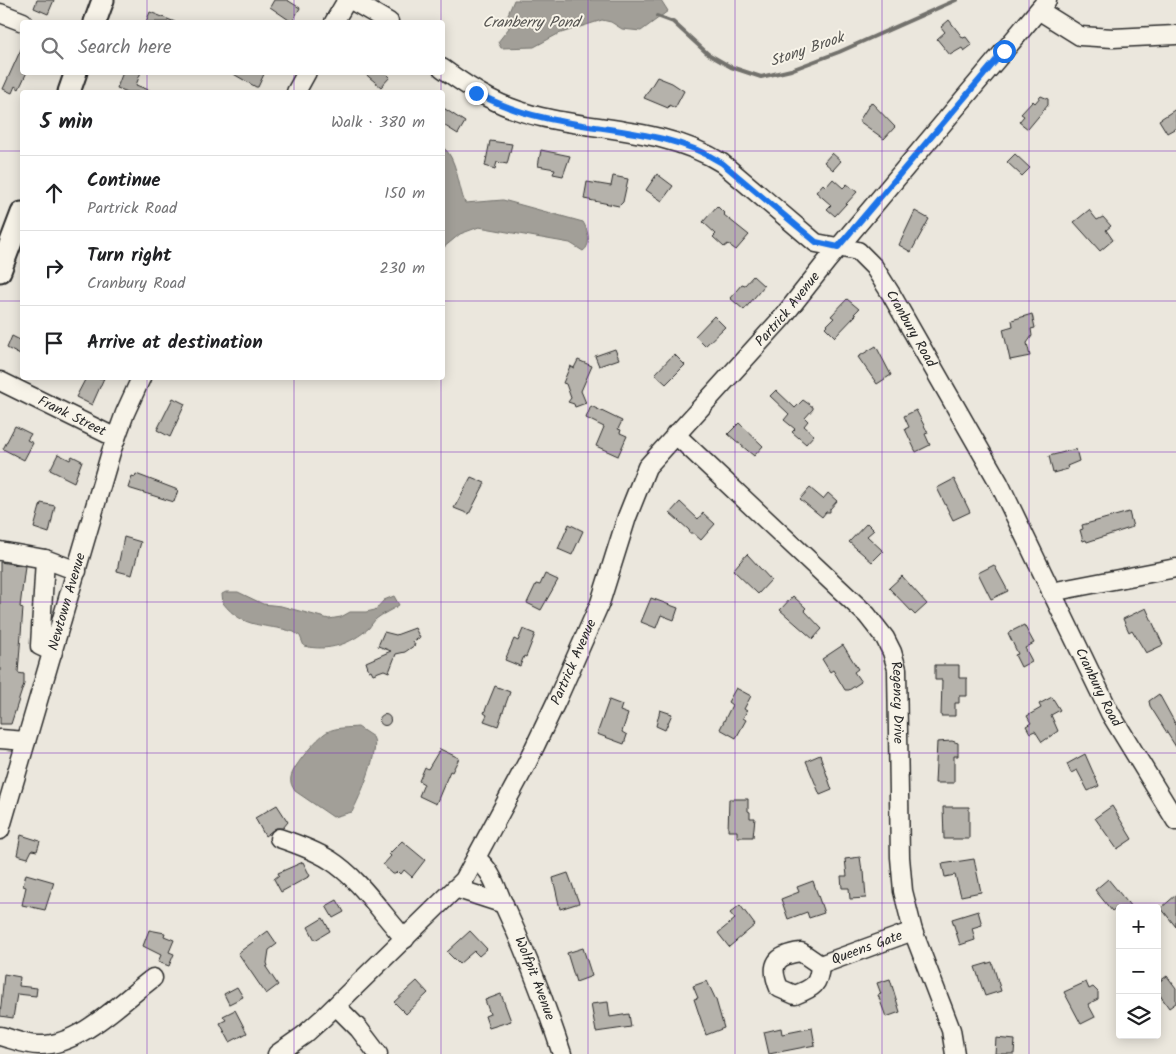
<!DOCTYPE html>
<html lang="en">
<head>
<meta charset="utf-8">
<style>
  :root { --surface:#fff; --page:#f2f2f2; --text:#202124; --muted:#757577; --line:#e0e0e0 }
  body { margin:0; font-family:Kalam,sans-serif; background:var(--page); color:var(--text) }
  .controls { position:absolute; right:15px; bottom:15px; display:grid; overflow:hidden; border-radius:5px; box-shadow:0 2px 12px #0003 }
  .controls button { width:45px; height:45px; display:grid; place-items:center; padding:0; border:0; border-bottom:1px solid var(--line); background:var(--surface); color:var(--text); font:25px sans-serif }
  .stop { position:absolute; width:15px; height:15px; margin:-11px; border:4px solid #1a73e8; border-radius:50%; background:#fff }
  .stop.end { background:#1a73e8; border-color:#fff; box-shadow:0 1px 5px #0008 }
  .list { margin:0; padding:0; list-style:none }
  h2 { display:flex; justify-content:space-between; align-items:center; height:65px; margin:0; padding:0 20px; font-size:21px }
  h2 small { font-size:16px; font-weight:400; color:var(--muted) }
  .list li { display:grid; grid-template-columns:32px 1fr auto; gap:15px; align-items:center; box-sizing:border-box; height:75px; padding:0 20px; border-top:1px solid var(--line) }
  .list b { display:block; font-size:19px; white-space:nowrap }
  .list p { margin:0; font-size:16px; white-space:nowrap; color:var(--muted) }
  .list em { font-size:16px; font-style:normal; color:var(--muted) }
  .icon { flex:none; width:28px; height:28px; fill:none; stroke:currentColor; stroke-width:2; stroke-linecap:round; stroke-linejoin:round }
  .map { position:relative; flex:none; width:1176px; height:1054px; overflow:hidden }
  .search { position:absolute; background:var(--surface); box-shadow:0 2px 12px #0003; left:20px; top:20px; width:425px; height:55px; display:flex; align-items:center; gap:12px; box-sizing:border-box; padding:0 18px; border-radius:5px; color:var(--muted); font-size:19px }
  .panel { position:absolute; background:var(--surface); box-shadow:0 2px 12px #0003; left:20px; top:90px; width:425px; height:290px; border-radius:5px }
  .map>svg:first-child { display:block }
  .water { fill:#a29f98; stroke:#72716c }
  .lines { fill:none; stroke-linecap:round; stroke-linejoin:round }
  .stream { stroke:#72716c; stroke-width:4 }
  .building { fill:#b5b2ab; stroke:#2b2b2b }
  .minor-casing { stroke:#2b2b2b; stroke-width:21 }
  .major-casing { stroke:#2b2b2b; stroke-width:25 }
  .minor { stroke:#f7f3e8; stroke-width:18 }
  .major { stroke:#f7f3e8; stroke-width:21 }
  .route { stroke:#1a73e8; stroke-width:6 }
  .grid { fill:none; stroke:#7b2cbf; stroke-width:1; stroke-opacity:0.55 }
  .labels { text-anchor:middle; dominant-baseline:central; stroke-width:4; stroke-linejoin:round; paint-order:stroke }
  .street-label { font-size:14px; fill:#2b2b2b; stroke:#f7f3e8 }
  .water-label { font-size:15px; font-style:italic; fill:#555451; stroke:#f7f3e8 }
</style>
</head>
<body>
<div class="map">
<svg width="1176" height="1054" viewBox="0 0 1176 1054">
  <rect width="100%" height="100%" fill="#ebe7dd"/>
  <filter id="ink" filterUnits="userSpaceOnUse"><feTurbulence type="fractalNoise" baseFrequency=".02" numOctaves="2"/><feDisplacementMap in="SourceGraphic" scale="10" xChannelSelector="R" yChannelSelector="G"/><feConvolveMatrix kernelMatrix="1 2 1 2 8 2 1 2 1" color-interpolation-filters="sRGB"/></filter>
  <g filter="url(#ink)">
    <g class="water">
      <path d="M514,0H661L668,11L641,31L622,29L611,22L602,20L558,34L534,47L501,48L498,42L509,28L506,19Z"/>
      <path d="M443,147C457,158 458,186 465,203L503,200L583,222C588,230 592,245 583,251L570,243L479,227L460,234L443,248Z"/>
      <path d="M226,592H238L263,604L281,606L329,619L341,617L350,612H366L375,610L384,600L394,596L399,605C392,610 382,614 376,619C374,621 371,625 369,628C351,644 328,652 304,646L300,636L294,632C265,623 244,630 223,603L222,594Z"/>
      <path d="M358,727L373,737C381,749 359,799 352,812L333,817L295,791C292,786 290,783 291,777C293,766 318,737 327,732C336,727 348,728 358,727Z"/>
    </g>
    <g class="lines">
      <path class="stream" d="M657,16L673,22L708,54L731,67L761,77L791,70L839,52L956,0"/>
    </g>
    <g class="building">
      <path d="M37,0H54L48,14L34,8Z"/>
      <path d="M274,0H287L300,8L292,22L270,7Z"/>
      <path d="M150,12L175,22H146Z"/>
      <path d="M949,20L963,38L966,37L972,45L964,51L962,48L950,55L937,39L945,32L941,27Z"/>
      <path d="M22,47V72H27L19,89L15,86L12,93L3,89Z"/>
      <path d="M123,72H141L136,85L154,92H128L117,88Z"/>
      <path d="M230,72H265L258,87H256Z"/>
      <path d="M363,72H385L390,77L381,87Z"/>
      <path d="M657,77L672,83L684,91L675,108L669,105L668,108L644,98Z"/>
      <path d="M1041,96L1048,99V105L1028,129L1019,122L1024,116L1021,114L1033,101L1035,103Z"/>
      <path d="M871,102L895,127L884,139L859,121Z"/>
      <path d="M442,107L465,122L458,134L442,124Z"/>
      <path d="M1176,109V128L1167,133L1159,120Z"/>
      <path d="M490,141L512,144L507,164L497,162L495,169L485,166Z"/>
      <path d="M541,150L570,156L563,176L553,174L555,169L538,166Z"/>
      <path d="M832,153L841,161L833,170L824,162Z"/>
      <path d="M1015,154L1030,168L1022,176L1007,162Z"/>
      <path d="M657,174L673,186L662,201L646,190Z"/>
      <path d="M613,176L628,179L623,202L619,206L584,199L587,182L611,186Z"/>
      <path d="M833,179L843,188L847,184L857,192L835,216L827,209L831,205L816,192L823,184L826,187Z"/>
      <path d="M717,206L725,214L724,215L749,235L736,250L728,244L724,247L713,237L716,234L703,222Z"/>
      <path d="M1089,210L1097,220L1103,217L1111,226L1106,230L1113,240L1100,251L1074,222Z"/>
      <path d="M915,211L929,219L911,252L899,245Z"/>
      <path d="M753,276L764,286L744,310L730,298L742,284L745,285Z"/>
      <path d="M847,299L859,309L854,314L856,315L835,337L825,327L834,318L831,316Z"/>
      <path d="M1032,314L1035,328L1031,329L1032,336L1027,343L1030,356L1010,360L1003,329L1013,326L1012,320Z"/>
      <path d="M714,316L725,327L705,346L695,336Z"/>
      <path d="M12,336L22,341V356L7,348Z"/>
      <path d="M876,346L891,375L877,384L858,357Z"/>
      <path d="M615,349L619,359L599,366L595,356Z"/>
      <path d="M674,354L685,365L666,384L655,374Z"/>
      <path d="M578,360L592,366L581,391L586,403L575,407L574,404L568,402L571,398L566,384L563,383L570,366L574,368Z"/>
      <path d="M86,378H104L92,405L76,397Z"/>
      <path d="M776,390L795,408L803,400L813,407V409L805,418L808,421L804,426L814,435L806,444L792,432L795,429L784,420L789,414L770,396Z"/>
      <path d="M173,398L185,404L170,437L157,430Z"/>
      <path d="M591,406L622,421L618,429L621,430L620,433L627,436L618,456L596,446L604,427L586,418Z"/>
      <path d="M916,410L928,433L925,434L930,445L916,452L905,429L909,427L904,416Z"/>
      <path d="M739,423L763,446L754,456L728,434Z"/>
      <path d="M15,426L31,434L27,440L33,443L24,460L3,449Z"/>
      <path d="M1076,449L1079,461L1067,466L1068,469L1053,473L1049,456Z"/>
      <path d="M58,454L70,460L72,456L82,461L74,482L50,470Z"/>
      <path d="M136,474L178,490L174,502L128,488L132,476L135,477Z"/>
      <path d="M471,477L485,483L469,514L454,508Z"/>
      <path d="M954,479L970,512L953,520L937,488Z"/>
      <path d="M810,488L823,499L828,493L837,501L830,509V512H826L822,517L800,499Z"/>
      <path d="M680,502L698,519L703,513L715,524L701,540L693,533H690L689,530L670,513Z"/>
      <path d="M41,503L55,506L49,533L34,528Z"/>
      <path d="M1129,512L1133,527L1087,542L1086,540L1083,541L1080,530L1083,529L1082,525Z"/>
      <path d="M867,523L874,530L867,536L883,551L872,562L849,542Z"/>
      <path d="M569,524L583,531L572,555L558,549Z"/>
      <path d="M124,537L141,542L132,575L117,571Z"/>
      <path d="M747,554L771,580L758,594L733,570Z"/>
      <path d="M0,562L25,566L20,607L23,608L18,673L24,674V684L11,724H0Z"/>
      <path d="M994,565L1008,591L991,599L978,573Z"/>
      <path d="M545,574L558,580L541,610L527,603L536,584L540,585Z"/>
      <path d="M902,576L927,604L915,615L889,588Z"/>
      <path d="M793,596L806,608L804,610L822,629L813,639L780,610Z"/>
      <path d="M651,598L678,608L674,620L661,615L656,628L641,622Z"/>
      <path d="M1146,608L1163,645L1146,653L1132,630L1129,632L1123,619Z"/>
      <path d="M1024,625L1034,643L1025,648L1032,661L1021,667L1015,655L1018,654L1008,633Z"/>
      <path d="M415,628L420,638L413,641L415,645L405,652L396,654L389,672L384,670L373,674L371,670L369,671L366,662L391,651L378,646L384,632L396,635Z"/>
      <path d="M523,629L535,634L526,657L524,656L520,666L505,660L514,639L518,641Z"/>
      <path d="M843,645L858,669L854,672L861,682L849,690H845L833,670L830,672L822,659Z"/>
      <path d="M935,665H959V678H967V696H959V703H955V716H941L942,680H935Z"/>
      <path d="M495,686L510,692L498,726L484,721L487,715L484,713Z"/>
      <path d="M736,688L751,696L744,709L747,711L743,718L746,720L736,738L720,729L732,705L728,702Z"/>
      <path d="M1159,694L1176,725V747L1150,706L1149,701Z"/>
      <path d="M1052,697L1060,710L1051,715L1058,731L1042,742L1035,731L1030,733L1026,726L1031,723L1027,716L1041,708L1039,704Z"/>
      <path d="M609,700L622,705L620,711L628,714L622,732L627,735L624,744L597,734Z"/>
      <path d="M660,710L672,714L665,730L656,726Z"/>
      <circle cx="385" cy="720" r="5.5"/>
      <path d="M952,741L958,743V756H954V783H935L937,742Z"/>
      <path d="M440,749L459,758L452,772L450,771L436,804L419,796L424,784L419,781L425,767L428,769Z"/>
      <path d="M1085,754L1099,786L1088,791L1077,770L1071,773L1067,764Z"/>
      <path d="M820,755L832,790L820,795L806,761Z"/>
      <path d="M729,799H748V811L750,812V818H755L753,837H737V831H728Z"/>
      <path d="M277,805L288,822L283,828H276L265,836L255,818Z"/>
      <path d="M1112,806L1132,839L1117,849L1095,818Z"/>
      <path d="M943,807H969V839H944Z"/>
      <path d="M21,835L40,841L37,851L32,850L28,858L17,855Z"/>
      <path d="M402,841L425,860L412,877L404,870L401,874L398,871L395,874H393L383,865L391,856L389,854Z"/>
      <path d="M860,857L862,871H864L866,898L850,899L849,888H842L841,876H847L845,859Z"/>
      <path d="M974,859L981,892L961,896L955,875L945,877L942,864Z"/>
      <path d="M303,862L310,876L281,892L274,879L279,875L278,873Z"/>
      <path d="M568,873L579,903L560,909L553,878Z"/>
      <path d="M26,874L54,882L45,910L22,905L26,887L23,886Z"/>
      <path d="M1108,879L1132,908H1116L1112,911L1095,890Z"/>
      <path d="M813,881L824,913L809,918L807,912L788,919L781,899L799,892L797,887Z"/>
      <path d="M1176,895V927L1161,908Z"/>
      <path d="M337,900L344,912L333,918L326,906Z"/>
      <path d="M740,905L755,925L729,947L718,933L735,919L730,913Z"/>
      <path d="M978,911L982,925L972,928L975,940L960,945L952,919Z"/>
      <path d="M323,918L330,931L315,940L308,927Z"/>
      <path d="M149,930L165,933L164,936L174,940L169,952L174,954L169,966L158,962L161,955L143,946Z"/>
      <path d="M268,931L277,944L269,950L267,963L268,966L266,967L278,985L266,994L238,953Z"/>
      <path d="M470,931L487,949L479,956L474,951L459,964L447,952Z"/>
      <path d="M583,948L592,976L576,982L567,953Z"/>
      <path d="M992,962L1001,991L985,996L975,967Z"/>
      <path d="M4,974L20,977L19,986L37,988L36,996L17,994L13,1018L0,1016Z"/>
      <path d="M1167,976L1176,988V1003L1169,1008L1157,991V983Z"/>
      <path d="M890,979L900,1012L886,1017L878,995L881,994L877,983Z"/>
      <path d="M417,981L428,993L406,1014L394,1002Z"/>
      <path d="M707,981L716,1000L724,1028L706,1035L694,999L698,998L693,986Z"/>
      <path d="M1086,982L1089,989L1093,987L1098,992V999L1088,1004L1095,1017L1081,1024L1064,992Z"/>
      <path d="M237,987L243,997L229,1004L224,994Z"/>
      <path d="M501,994L511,1021L489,1028L485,1016L490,1014L485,1000Z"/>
      <path d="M608,1002L610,1017L629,1014L631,1027L596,1032L591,1004Z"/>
      <path d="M235,1010L247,1033L230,1042L220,1023L226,1020L223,1016Z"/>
      <path d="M781,1028L782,1034L812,1028L815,1045L769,1054L764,1032Z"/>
      <path d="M996,1038L1015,1040L1014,1054H995Z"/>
    </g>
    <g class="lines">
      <defs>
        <g id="minor">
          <path d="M351,0L389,22"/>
          <path d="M1040,11L1080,36L1113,38L1176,35"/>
          <path d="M0,13L23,22"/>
          <path d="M334,22L347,0"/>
          <path id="s1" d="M442,68C475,92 501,108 541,117C601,131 668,129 722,163L816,243L858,251L874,267L891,294L999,483L1110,713L1176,821"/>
          <path d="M296,92L307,72"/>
          <path id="s2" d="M0,381L116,438"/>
          <path id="s3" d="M675,434L867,615L885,638L892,652L897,669L900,857L903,891L913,931L951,1030L955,1054"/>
          <path d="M0,551L45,559L77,571"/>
          <path d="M45,559L40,646L53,652"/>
          <path d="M1051,592L1176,568"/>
          <path d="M0,739L26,741"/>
          <path id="s4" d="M0,830L111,452L125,413L141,378"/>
          <path d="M279,838C297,844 314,850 330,860C360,879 381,913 405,939"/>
          <path id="s5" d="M476,858C492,871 495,885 503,903C526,952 545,1002 562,1054"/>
          <path d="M458,889L504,904"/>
          <path d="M801,952L820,965C819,985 813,988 795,995L779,988C769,964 776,955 801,952Z"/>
          <path id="s6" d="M820,965L913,931"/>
          <path d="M336,1006L359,1029L378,1054"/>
          <path d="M0,1036C12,1039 26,1045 38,1045C79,1047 122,1001 153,978"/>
          <path id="s7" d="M277,1054L304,1035L323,1018L464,880L527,763L556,702L600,603L627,517L647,467L782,318L827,261L1047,0"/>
        </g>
        <g id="major">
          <path d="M95,22L103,0"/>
          <path d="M69,92L76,72"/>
          <path d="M0,271L22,213"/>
        </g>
      </defs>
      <use href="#minor" class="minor-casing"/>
      <use href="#major" class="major-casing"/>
      <use href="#minor" class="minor"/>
      <use href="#major" class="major"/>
    </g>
  </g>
  <g class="lines" filter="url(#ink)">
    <path class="route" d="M476,93C496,103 518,112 541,117C601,132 668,129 722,163L816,242L838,247L1004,51"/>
  </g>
  <path class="grid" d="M147,0V22M294,0V22M441,0V22M588,0V1054M735,0V1054M882,0V1054M1029,0V1054M147,72V92M294,72V92M441,72V92M0,151H22M442,151H1176M0,301H22M442,301H1176M147,378V1054M294,378V1054M441,378V1054M0,452H1176M0,602H1176M0,753H1176M0,903H1176"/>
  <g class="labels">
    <g class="street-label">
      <text stroke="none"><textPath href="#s7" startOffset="920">Partrick Avenue</textPath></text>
      <text stroke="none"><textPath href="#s1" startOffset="560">Cranbury Road</textPath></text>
      <text stroke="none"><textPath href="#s2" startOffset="80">Frank Street</textPath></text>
      <text stroke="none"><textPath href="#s4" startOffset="238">Newtown Avenue</textPath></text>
      <text stroke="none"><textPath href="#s7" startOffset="500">Partrick Avenue</textPath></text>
      <text stroke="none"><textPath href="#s1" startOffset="965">Cranbury Road</textPath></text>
      <text stroke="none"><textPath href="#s3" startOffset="360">Regency Drive</textPath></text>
      <text stroke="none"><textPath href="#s6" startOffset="50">Queens Gate</textPath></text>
      <text stroke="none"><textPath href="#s5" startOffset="135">Wolfpit Avenue</textPath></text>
    </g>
    <g class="water-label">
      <text x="531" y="23">Cranberry Pond</text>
      <text transform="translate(807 50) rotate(-19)">Stony Brook</text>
    </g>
  </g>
</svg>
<div class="controls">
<button>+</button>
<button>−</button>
<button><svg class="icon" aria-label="layers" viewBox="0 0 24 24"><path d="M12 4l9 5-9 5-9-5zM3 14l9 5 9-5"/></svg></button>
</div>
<div class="stop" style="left:1004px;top:51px"></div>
<div class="stop end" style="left:476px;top:93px"></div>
<div class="search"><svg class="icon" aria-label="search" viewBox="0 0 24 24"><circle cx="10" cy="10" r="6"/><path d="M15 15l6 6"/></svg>Search here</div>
<section class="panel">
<h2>5 min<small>Walk · 380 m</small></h2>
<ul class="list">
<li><svg class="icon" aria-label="ahead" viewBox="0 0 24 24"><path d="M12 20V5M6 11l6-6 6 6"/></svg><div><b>Continue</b><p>Partrick Road</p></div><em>150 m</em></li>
<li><svg class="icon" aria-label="right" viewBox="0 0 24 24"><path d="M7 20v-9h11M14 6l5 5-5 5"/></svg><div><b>Turn right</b><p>Cranbury Road</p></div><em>230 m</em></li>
<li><svg class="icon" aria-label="arrive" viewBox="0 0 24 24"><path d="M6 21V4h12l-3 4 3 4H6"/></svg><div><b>Arrive at destination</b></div></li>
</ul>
</section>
</div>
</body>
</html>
